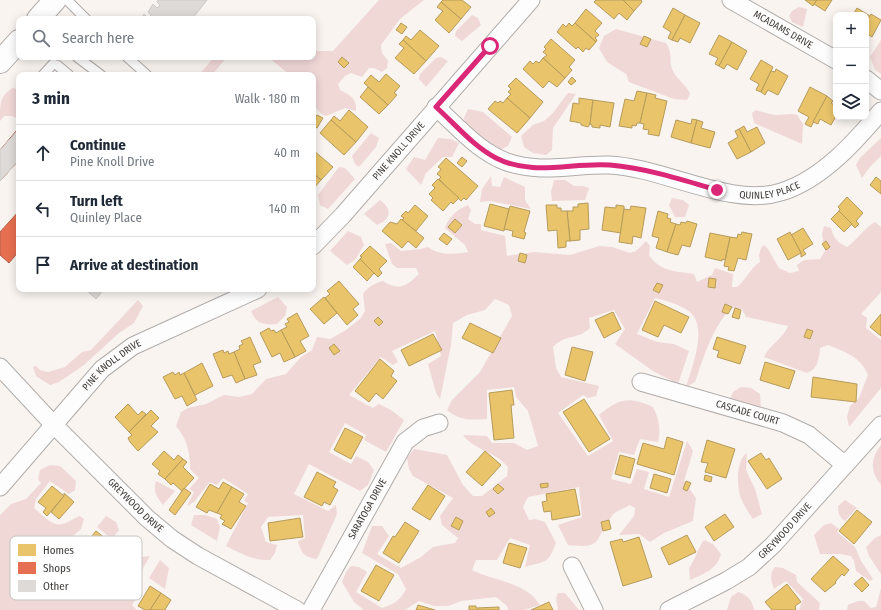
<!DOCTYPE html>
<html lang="en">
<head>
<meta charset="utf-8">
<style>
  :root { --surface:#fff; --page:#f6f6f7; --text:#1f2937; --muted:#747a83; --line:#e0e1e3 }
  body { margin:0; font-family:"Fira Sans Condensed",sans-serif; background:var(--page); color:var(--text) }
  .controls { position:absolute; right:12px; top:12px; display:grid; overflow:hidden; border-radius:8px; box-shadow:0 2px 10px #0003 }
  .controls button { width:36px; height:36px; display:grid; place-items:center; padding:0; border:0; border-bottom:1px solid var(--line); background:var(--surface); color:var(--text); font:20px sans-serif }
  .stop { position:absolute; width:12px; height:12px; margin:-9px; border:3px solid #db2777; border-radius:50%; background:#fff }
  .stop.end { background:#db2777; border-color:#fff; box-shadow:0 1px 4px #0008 }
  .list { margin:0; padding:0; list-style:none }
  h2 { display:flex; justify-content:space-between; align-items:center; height:52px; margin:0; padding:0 16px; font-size:17px }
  h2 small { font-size:13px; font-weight:400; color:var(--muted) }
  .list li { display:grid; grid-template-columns:26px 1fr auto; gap:12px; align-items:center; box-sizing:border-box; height:56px; padding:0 16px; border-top:1px solid var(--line) }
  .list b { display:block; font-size:15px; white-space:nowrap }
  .list p { margin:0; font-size:13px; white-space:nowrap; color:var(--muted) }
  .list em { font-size:13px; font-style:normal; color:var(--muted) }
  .icon { flex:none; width:22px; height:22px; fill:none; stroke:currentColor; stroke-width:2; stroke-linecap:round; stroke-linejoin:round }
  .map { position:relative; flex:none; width:881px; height:610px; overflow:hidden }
  .search { position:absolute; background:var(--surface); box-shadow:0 2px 10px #0003; left:16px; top:16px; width:300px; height:44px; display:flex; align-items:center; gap:10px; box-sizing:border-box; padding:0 14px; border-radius:8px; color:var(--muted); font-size:15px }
  .panel { position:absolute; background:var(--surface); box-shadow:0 2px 10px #0003; left:16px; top:72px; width:300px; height:220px; border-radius:8px }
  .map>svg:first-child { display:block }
  .green { fill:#f0d8d7 }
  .homes { fill:#e9c46a; stroke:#b69b5b }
  .shops { fill:#e76f51; stroke:#b45f4a }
  .building { fill:#dedad7; stroke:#cdcac7 }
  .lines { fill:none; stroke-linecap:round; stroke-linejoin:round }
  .lane-casing { stroke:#b0acaa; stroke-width:11 }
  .street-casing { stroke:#b0acaa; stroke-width:19 }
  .highway-casing { stroke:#b0acaa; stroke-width:24 }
  .lane { stroke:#fefdfd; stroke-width:9 }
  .street { stroke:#fefdfd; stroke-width:17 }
  .highway { stroke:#fefdfd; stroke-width:22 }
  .route { stroke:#db2777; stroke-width:5 }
  .labels { text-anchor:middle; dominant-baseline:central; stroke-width:4; stroke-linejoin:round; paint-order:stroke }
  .street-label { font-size:10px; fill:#3e3b38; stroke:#fff }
  .key { fill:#fff; stroke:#c5c4c3; stroke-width:1 }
  .key-label { font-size:11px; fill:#3e3b38 }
</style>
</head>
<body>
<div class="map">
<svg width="881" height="610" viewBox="0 0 881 610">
  <rect width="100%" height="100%" fill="#f9f4f0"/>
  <g class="green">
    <path d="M379,0H424L400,19L381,45L382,53L388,61L387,68L382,72L374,68H369L362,77L351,73L345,76L338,84L340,90C350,95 357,98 356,111L345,108L326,116C309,109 313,90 313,75H290L268,57H313V51H333Z"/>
    <path d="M799,7L807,9L803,27L792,22L789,16L792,11Z"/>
    <path d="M472,15L478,18L481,25L462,41L455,36L456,31Z"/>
    <path d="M616,29L666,43C674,55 668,61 673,71C677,80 687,85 690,94L687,100L674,99L629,82L626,74L607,62L599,48L604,36Z"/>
    <path d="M881,40V74L875,70L870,57Z"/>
    <path d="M214,57H227L212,75H199Z"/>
    <path d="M441,57L448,61L426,87L419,79L420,74L436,58Z"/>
    <path d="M13,88L19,90V119L12,116H4L0,121C0,104 0,95 13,88Z"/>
    <path d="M568,93L576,94L553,128L552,150L546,155L533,153L524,147L521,136L533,125L544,121L552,114Z"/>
    <path d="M468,109L483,112L512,137L508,146L498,151L466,126L464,118Z"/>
    <path d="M756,110C763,112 770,115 778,115C785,115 790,113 797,115L803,124L802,144L754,123L752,113Z"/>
    <path d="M371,133L379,138L376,147L359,167L355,164L352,156Z"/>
    <path d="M438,138L451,139L459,143L452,157H443L426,173L421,185L406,169L414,157L425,160Z"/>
    <path d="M881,138V156L870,167L862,178L856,165L860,158Z"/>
    <path d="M339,167L345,168L355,179L328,209L320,205L318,195Z"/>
    <path d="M491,176L492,186L500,187L504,177L525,187V200L531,209L490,201L480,202L482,189Z"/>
    <path d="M554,180H565L574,186H583L589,188L585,200L552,201L551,192Z"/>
    <path d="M672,198L683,200L689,205L685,217H675L669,205Z"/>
    <path d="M380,200C392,209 392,219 377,225L364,214Z"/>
    <path d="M468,205L471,210L468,219L475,224H481V230L505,236L507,256L534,252L570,255L599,246L612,247L630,253L636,251L646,241L650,246L649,255C660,272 676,271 694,274L697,282L712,275L715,268L733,274L732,287H737C746,280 751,267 760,262L759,255L761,248L764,245L768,249L779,268L790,273L799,271L797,265L804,260L820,259L825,251L822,234L824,226L831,228C834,239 837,242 847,247C857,240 864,228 875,222L881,227V292L861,314L867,318L866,328L881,340V388L849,427L847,417L850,406L859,398L868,375C860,356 845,352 828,345L820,348C819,359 818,369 807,373L764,357C770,344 783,339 788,326L746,317L742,309L731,308C712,328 704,357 695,382L686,387C692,366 710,324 687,310C678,304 664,300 655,298L637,334L657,342L674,344L689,351L678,384L653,371L615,344L625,329L614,310L589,318L590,328C576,341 567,333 553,347L556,368L561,377L599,386L596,396L588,398L583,395L558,413L588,456L613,441L599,415C619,398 629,396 653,407C659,419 661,429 658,442L640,439L634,455L619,452L611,479L631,484L637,469L649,472L644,489L669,497L687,441L693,451L684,481L696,498L693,521L664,533L650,542L639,534L619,535L634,516L635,508L630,505C625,508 615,511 612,516C593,540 605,549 568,545L558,525L582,517L579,487L528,497L523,507L529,520L535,519L545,522L556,543C547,566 546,560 525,567L530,545L510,538L497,560H476L472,570C493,581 527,582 540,605L524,610H508L507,606L496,597L461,601L448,606H434L419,601L405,610H364L354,602L342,582L346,572L351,566L359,567L367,572L356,592L382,608C394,604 401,600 406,589L398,574L362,553L372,526H382L389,536L377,554L401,568L421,557L433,547L455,543L458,538L442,525L440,516L453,498L413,476L409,469L407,458L414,449L447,455L463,485L473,496H482L507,476L508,467C496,452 474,450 463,435L487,436L492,443H514L527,450L538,446L528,411L516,397L514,387L487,390V419C471,420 460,421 447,410L452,400L480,372L512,316L509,305L495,299L485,310L467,315L453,323L451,345L440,399L436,393L428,364L441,356L435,331L392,351L398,362L393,365L381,357L349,395L373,408L379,404L391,410L404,420L386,452L364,440L366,435L345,423L329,452L351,464L356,456L368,462L374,470L368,485L360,491L309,464L294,494L328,511L336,505L337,514L317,559C304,557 301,553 298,541L305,538L303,515L268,517L261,527L266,542L277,545L275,553L270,560C254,561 240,553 226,546L248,503L244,501L248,494L223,478L217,485L210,482L194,502L187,506L194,492L189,489L199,478L190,469C190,452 187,439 176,426L181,412L188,408L206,404L224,395L239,397L252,394L266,379L286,374L301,357L312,350L317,337L330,339L346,330L361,318L365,311L363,294C368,287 374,283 383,281C398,291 406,287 419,274L416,268H397L392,264L385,244L391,243L401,251L421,249L428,247C440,256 454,254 468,252L465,245L445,228C449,217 457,209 468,205Z"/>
    <path d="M348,231L361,237L364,245L355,260L347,265L330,251Z"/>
    <path d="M278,297L287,307L285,316L277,324C264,325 256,324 251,311Z"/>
    <path d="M138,300L143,306L134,323L119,333L84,365L59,382L50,385L36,376L33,367L36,366L40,370L48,372L65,367L82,352L91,350Z"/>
    <path d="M741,387L751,388L760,394L761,408L730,399L733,392Z"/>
    <path d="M881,445V485C870,472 870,458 881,445Z"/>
    <path d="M747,453L746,470L755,489L762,514L753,519C748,512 743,504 740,496C737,484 736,460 747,453Z"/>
    <path d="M50,465L60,466L76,481L75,490L69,494L50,481L36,499L34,508C41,514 53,527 62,524C69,523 73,518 80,516L84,519L81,529L72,537C80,559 93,580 117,582L141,557L150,556L134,584L141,591L132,605L137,610H0V515L11,504L26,499L41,483L38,479L40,470Z"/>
    <path d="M156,481L175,491L163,505C156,496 153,491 156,481Z"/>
    <path d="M845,500L857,508L845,521C839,517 838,513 838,506Z"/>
    <path d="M194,515H205L217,519L220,527L217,541L191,525Z"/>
    <path d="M106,516L116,522L119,530L112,539L97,527Z"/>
    <path d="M831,523L839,529L837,532L855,547L861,561L873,579L870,581L856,571L854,561L851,556L840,554H820L814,535L824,525Z"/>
    <path d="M881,535V574L869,556L866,547L875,538Z"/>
    <path d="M704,540L713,544L721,554C717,569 704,574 690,580L689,568C696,559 697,549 704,540Z"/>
    <path d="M160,560L169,568L165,589L149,578Z"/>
    <path d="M775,567L783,568L796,575L797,582L820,603L819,610H799L803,599L786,581L774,589C771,582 769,573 775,567Z"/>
    <path d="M881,588V610H847L848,605L858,601H864L871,608L876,607Z"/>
    <path d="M738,592C748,595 752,600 754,610H727L731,597Z"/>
    <path d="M558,593H565L579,610H558L556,598Z"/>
  </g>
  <g class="homes">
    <path d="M443,0H462L471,7L461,19L441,2Z"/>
    <path d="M596,0H623L634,11L627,20L619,13L614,19L594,2Z"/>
    <path d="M623,0H641L642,2L634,11Z"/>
    <path d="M805,0H817L813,6Z"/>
    <path d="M817,0H832L825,11L814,4Z"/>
    <path d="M441,2L461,19L449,33L435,20L443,11L437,7Z"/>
    <path d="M673,8L685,15L672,40L668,38L671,32L663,27Z"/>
    <path d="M857,8L870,16L866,22V15H853Z"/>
    <path d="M586,9L602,23L595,31L599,35L595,38L597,40L596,42L575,23Z"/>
    <path d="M871,14L881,20L872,37L866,33V22Z"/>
    <path d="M685,15L700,23L690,43L680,38L678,42L672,40Z"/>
    <path d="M401,23L407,27L402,34L396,30Z"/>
    <path d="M569,23L572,26L575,23L596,42L589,50L586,48L583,52L578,47L576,49L557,32L563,24L566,27Z"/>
    <path d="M420,30L439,46L426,61L403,40L406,36L411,40Z"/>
    <path d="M719,35L732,42L719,66L715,64L718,58L709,54Z"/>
    <path d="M644,36L651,39L647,47L640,44Z"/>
    <path d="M551,39L575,60L569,67L572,70L565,78L543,58L547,55L543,52L546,49L544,47Z"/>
    <path d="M403,40L426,61L414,74L395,58L404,48L399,44Z"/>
    <path d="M732,42L747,51L737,70L727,64L724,69L719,66Z"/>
    <path d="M342,57L349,63L344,68L338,62Z"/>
    <path d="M543,58L565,78L557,87L549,81L543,88L523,69L530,61L533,64L536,61L539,63Z"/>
    <path d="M761,60L773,67L761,92L756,90L759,84L750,79Z"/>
    <path d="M776,69L788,76L778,95L768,90L765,95L761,92L771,71L775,72Z"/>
    <path d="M386,74L400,86L394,93L397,95L388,105L364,83L371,75L379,82Z"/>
    <path d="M572,77L576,81L571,85L568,82Z"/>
    <path d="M516,78L543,102L530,118L507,98L511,94L508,92L511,89L508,86Z"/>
    <path d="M368,87L388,105L379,114L360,97Z"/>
    <path d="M810,87L827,96L811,127L805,124L809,117L798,111Z"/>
    <path d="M637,91L647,93L640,123H637L636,126L632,125V128L619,126L625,99L634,101Z"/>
    <path d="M647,93L656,95L655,98L667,101L659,136L648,134L649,130L643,129L644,124L640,123Z"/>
    <path d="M827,96L833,101L831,103L836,106V116L831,125L820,119L818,124L813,122Z"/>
    <path d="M507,98L530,118L517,133L488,109L495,101L498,103L500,101L503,103Z"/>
    <path d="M579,98L593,100L590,124L588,127L581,125V123L570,121L573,103L579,104Z"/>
    <path d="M593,100L614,103L610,127L600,125V128L592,127V125L590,124Z"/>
    <path d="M349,110L368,127L356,142L331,120L334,116L340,121Z"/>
    <path d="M317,115L323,118L317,128L313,126V121Z"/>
    <path d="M692,119L697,120L691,143L671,137L676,120L691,124Z"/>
    <path d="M331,120L356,142L344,155L320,133Z"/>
    <path d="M697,120L703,122L701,128L715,132L710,148L691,143Z"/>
    <path d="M744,126L747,132L757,127L765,143L751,152L739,129Z"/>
    <path d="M739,129L751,152L737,159L728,143L738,137L735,131Z"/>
    <path d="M313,150L333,167L321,180L313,173Z"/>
    <path d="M462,157L467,161L462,167L457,163Z"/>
    <path d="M446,158L478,186L466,200L464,198L461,201L439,179L441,177L437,174L441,169L438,167Z"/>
    <path d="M313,173L321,180L313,189Z"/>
    <path d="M876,177L881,181V194L870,185Z"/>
    <path d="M438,179L459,198L453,204L451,202L443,211L431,200L433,198L429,194L435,188L432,185Z"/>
    <path d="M847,197L863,213L856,221L859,224L855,228L839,211L840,209L838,207Z"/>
    <path d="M588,203L589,229L580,230V240L570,241L567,211H573V207H578V204Z"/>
    <path d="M490,204L509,209L504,231L484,226Z"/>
    <path d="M415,205L428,216L416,231L402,220L404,218L401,216L406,211L408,213Z"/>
    <path d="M546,205H557V208H561V211H567L570,241H566V247L558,248L557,230L548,231Z"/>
    <path d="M616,205L624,206V209L621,233L602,230L605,207L616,208Z"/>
    <path d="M510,206L530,211L524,232L526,233L524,239L512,236L513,231L504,229Z"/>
    <path d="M631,206L646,208L641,238L633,236L632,244L619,242L624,209L630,210Z"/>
    <path d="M658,211L668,214L667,218L671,219L670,222L676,224L667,252L656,248L659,238L652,236Z"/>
    <path d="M839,211L852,224L844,232L831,219Z"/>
    <path d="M401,219L424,238L416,248L408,241L402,248L382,231L390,222L397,224Z"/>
    <path d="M455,219L462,225L455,233L448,227Z"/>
    <path d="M687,221L697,224L690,247L682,245L678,255L667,252L676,224L680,225L681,222L686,223Z"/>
    <path d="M803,228L813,244L803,250L806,254L801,257V253L791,235Z"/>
    <path d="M742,232L752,234L746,260L738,258L734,271L728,270L729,267L724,266L730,237L737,238L738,234L741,235Z"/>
    <path d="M790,232L801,253L788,260L777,239Z"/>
    <path d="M444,233L452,239L447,245L439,239Z"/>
    <path d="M710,233L730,237L725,260L722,259V261L705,257Z"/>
    <path d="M826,241L830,247L826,250L822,244Z"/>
    <path d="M370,246L387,261L379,269L382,273L378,277L360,259L362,257L360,256Z"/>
    <path d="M520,253L527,255L525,263L518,261Z"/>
    <path d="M360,259L374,273L367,281L353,267Z"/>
    <path d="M709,278L716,279L715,288L708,287Z"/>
    <path d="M339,281L359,304L353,309L358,315L347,325L325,298L330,294L327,291Z"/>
    <path d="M657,283L663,285L659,293L653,290Z"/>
    <path d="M324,297L337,313L324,324L310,309Z"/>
    <path d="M655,301L689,317L681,333L664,325L658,337L642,330Z"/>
    <path d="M725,304L732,307L728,314L722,312Z"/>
    <path d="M735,308L741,310L739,319L732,317Z"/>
    <path d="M613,312L621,329L604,338L595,320Z"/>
    <path d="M297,313L309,336L300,341L306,351L295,357L281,330L287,327L285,324L289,322L287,319Z"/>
    <path d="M881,314V336L870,327Z"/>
    <path d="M378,317L383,322L379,326L374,321Z"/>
    <path d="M470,323L501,338L493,353L462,338Z"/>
    <path d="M269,328L271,331L274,330L276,333L281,330L295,357L284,362L280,353L272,357L260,333Z"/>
    <path d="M807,329L813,331L810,339L804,337Z"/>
    <path d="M433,334L442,350L409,366L401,350Z"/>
    <path d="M250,337L261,362L253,365L257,375L245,379L234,352L240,349L239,346L243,344L241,341Z"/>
    <path d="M717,337L746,346L740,364L717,357L719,351L713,349Z"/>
    <path d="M334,344L340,351L334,355L329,348Z"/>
    <path d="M572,347L593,352L585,381L565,375Z"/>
    <path d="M223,350L224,353L228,351L229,354L234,352L245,379L236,383L232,375L223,378L213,354Z"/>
    <path d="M380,359L394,371L391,376L397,381L383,399L376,393L369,402L355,391Z"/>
    <path d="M765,362L795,371L789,389L760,380Z"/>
    <path d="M202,363L213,386L195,395L184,373Z"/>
    <path d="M173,372L175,375L179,372L180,375L184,373L197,400L187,406L182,396L175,399L163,377Z"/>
    <path d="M813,377L857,384L856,402L811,397Z"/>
    <path d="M512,390L514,405H511L514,438L494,440L489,393Z"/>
    <path d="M584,399L610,439L589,452L563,412Z"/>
    <path d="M128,404L138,415L142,411L146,414L129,432L115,417Z"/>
    <path d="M151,410L159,418L151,426L158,432L138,451L130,442L128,438L132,435L129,432Z"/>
    <path d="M345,428L363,437L351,459L334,450Z"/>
    <path d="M667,437L683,442L674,475L637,464L643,443L664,449Z"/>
    <path d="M707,440L735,449L726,478L705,472L708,463L701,462Z"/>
    <path d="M164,451L174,460L178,455L183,459L165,479L158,474L160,471L152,464Z"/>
    <path d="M485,451L501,465L482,486L466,472Z"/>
    <path d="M761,453L766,460L769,458L782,479L767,489L748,461Z"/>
    <path d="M620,455L635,459L630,478L615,474Z"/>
    <path d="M183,459L187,462L183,467L194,478L182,491L173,483L171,485L165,479Z"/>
    <path d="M317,472L336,482L333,487L338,490L330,505L324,502L322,506L304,497Z"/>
    <path d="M654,474L671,479L667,493L650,488Z"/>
    <path d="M705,475L712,477L711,482L704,480Z"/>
    <path d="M686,481L691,483L687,491L683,489Z"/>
    <path d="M223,482L232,487L217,513L209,510L207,513L196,507L210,484L219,489Z"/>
    <path d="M548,483V487L541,488L540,484Z"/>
    <path d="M498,484L504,489L498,494L493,489Z"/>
    <path d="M428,485L445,496L430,520L412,509Z"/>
    <path d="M52,486L64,496L47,516L43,512L46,508L38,502Z"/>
    <path d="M232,487L244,494L239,502L246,506L231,529L222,524L225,521L220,518L222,515L217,513Z"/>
    <path d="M184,488L191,493L175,515L169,510Z"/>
    <path d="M575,489L580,515L552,520L551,511L544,512L542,502L547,501L546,494Z"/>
    <path d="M64,493L74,502L59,519L51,512L64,496Z"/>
    <path d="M491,508L495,513L489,517L486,512Z"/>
    <path d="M857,510L872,522L854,544L839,531Z"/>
    <path d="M725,514L734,527L714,541L705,527Z"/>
    <path d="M456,517L463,521L459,530L451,526Z"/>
    <path d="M300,518L303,537L270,541L268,523Z"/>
    <path d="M609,520L611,529L603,531L601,522Z"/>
    <path d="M405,522L419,531L399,563L383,553L393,536L395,537Z"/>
    <path d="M96,531L106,539L89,559L86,556L88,553L82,548Z"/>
    <path d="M687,535L696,552L669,565L661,548Z"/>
    <path d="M639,537L652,577L623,586L610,542L622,539L623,542Z"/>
    <path d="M509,543L527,548L520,568L503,563Z"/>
    <path d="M833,556L849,570L844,576L842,574L835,582L836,583L825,592L811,579Z"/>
    <path d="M376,565L394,575L379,601L361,591Z"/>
    <path d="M862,577L869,585L862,592L854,584Z"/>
    <path d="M787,584L801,602L795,606L796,609L795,610H772L765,602Z"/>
    <path d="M150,586L161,593L150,610H145L138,606Z"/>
    <path d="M161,593L171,600L166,608L165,610H150Z"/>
    <path d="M549,602L553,610H531Z"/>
    <path d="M418,605L435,610H416Z"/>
    <path d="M469,606H476V608L499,607V610H469Z"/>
  </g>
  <g class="shops">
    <path d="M17,130L19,132V160L0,181V150Z"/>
    <path d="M19,211V251L9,263L0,255V232Z"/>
  </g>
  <g class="building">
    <path d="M158,0H207L192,19H141L144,14L148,18L151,15L148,12L153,4L157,8L160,5L157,2Z"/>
    <path d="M17,131L19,134V160L0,181V150Z"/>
    <path d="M85,289H104L96,299Z"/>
  </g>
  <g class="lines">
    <defs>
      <g id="lane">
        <path d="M67,0L86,19"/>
        <path d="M77,57L101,75"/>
        <path d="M127,57L147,75"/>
        <path d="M43,75L53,64L57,65L69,75"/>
      </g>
      <g id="street">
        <path id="s1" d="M731,0L836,60"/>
        <path d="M866,79L881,91"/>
        <path id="s2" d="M436,107C458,127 479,152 507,162C540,174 575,164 609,165C662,167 731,208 781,192C821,180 855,142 881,111"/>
        <path id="s3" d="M313,246L343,215L531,0"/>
        <path id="s4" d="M0,367L53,424L147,518L172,539L198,556L297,610"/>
        <path id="s5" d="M641,382L783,423L809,435L845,465"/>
        <path id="s6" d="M0,487L102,369L133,346L258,289"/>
        <path d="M572,566L594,610"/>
        <path id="s7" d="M311,610L405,442L423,428L439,423"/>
        <path id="s8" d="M669,610L726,581L749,567L773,545L881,425"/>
      </g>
      <g id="highway">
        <path d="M38,19L55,0"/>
        <path d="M0,62L19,41"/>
      </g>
    </defs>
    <use href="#lane" class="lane-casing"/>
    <use href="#street" class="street-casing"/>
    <use href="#highway" class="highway-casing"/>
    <use href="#lane" class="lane"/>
    <use href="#street" class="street"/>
    <use href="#highway" class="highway"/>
  </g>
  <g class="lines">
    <path class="route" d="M490,46L436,107C455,124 474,147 496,158C533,177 572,162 610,165C646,168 683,180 717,190"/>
  </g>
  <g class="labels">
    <g class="street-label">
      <text stroke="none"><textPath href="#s1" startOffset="60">MCADAMS DRIVE</textPath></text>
      <text stroke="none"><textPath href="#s3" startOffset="128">PINE KNOLL DRIVE</textPath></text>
      <text stroke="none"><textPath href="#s2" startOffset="358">QUINLEY PLACE</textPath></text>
      <text stroke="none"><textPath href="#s6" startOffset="166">PINE KNOLL DRIVE</textPath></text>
      <text stroke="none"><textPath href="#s5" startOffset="111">CASCADE COURT</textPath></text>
      <text stroke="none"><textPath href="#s4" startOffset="194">GREYWOOD DRIVE</textPath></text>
      <text stroke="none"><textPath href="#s7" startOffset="116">SARATOGA DRIVE</textPath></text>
      <text stroke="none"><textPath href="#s8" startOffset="142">GREYWOOD DRIVE</textPath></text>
    </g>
  </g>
  <rect x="10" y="536" width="132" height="64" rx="6" class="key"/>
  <rect x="18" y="544" width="18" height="12" fill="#e9c46a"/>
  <rect x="18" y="562" width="18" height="12" fill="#e76f51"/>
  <rect x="18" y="580" width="18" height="12" fill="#dedad7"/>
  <g class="key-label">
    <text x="43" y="554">Homes</text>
    <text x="43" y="572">Shops</text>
    <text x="43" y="590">Other</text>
  </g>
</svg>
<div class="controls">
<button>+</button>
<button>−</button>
<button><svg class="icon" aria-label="layers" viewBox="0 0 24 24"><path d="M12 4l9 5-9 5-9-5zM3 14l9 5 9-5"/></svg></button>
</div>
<div class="stop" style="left:490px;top:46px"></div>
<div class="stop end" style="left:717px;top:190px"></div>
<div class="search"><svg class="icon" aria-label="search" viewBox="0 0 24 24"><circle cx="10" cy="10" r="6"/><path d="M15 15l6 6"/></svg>Search here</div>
<section class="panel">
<h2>3 min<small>Walk · 180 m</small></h2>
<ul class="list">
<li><svg class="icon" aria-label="ahead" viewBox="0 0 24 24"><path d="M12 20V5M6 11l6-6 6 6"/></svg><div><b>Continue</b><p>Pine Knoll Drive</p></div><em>40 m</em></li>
<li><svg class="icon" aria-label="left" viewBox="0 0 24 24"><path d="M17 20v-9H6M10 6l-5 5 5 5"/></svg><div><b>Turn left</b><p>Quinley Place</p></div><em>140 m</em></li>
<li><svg class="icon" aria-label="arrive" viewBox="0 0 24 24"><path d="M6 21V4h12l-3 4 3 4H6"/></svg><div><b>Arrive at destination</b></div></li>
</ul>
</section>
</div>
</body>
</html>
